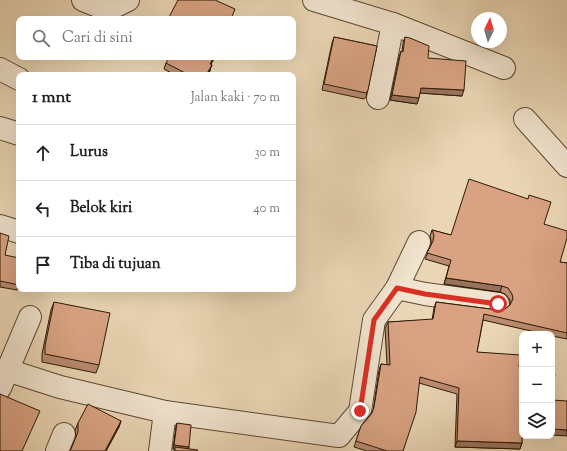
<!DOCTYPE html>
<html lang="id">
<head>
<meta charset="utf-8">
<style>
  :root { --surface:#fff; --page:#f2f2f2; --text:#222; --muted:#767676; --line:#e0e0e0 }
  body { margin:0; font-family:"Sorts Mill Goudy",serif; background:var(--page); color:var(--text) }
  .controls { position:absolute; right:12px; bottom:12px; display:grid; overflow:hidden; border-radius:8px; box-shadow:0 4px 16px #0002 }
  .controls button { width:36px; height:36px; display:grid; place-items:center; padding:0; border:0; border-bottom:1px solid var(--line); background:var(--surface); color:var(--text); font:20px sans-serif }
  .compass { position:absolute; left:471px; top:12px; width:36px; height:36px; border-radius:50%; background:var(--surface); box-shadow:0 4px 16px #0002; rotate:5deg }
  .stop { position:absolute; width:12px; height:12px; margin:-9px; border:3px solid #d93025; border-radius:50%; background:#fff }
  .stop.end { background:#d93025; border-color:#fff; box-shadow:0 1px 4px #0008 }
  .list { margin:0; padding:0; list-style:none }
  h2 { display:flex; justify-content:space-between; align-items:center; height:52px; margin:0; padding:0 16px; font-size:17px }
  h2 small { font-size:13px; font-weight:400; color:var(--muted) }
  .list li { display:grid; grid-template-columns:26px 1fr auto; gap:12px; align-items:center; box-sizing:border-box; height:56px; padding:0 16px; border-top:1px solid var(--line) }
  .list b { display:block; font-size:15px; white-space:nowrap }
  .list em { font-size:13px; font-style:normal; color:var(--muted) }
  .icon { flex:none; width:22px; height:22px; fill:none; stroke:currentColor; stroke-width:2; stroke-linecap:round; stroke-linejoin:round }
  .map { position:relative; flex:none; width:567px; height:451px; overflow:hidden }
  .search { position:absolute; background:var(--surface); box-shadow:0 4px 16px #0002; left:16px; top:16px; width:280px; height:44px; display:flex; align-items:center; gap:10px; box-sizing:border-box; padding:0 14px; border-radius:8px; color:var(--muted); font-size:15px }
  .panel { position:absolute; background:var(--surface); box-shadow:0 4px 16px #0002; left:16px; top:72px; width:280px; height:220px; border-radius:8px }
  .map>svg:first-child { display:block }
  .lines { fill:none; stroke-linecap:round; stroke-linejoin:round }
  .street-casing { stroke:#5c4932; stroke-width:24 }
  .street { stroke:#f1e4cf; stroke-width:22 }
  .wall { fill:#bb8c71; stroke:#2d1a07 }
  .shaded-wall { fill:#98725c; stroke:#2d1a07 }
  .building { fill:#d9a383; stroke:#2d1a07 }
  .route { stroke:#d93025; stroke-width:5 }
</style>
</head>
<body>
<div class="map">
<svg width="567" height="451" viewBox="0 0 567 451">
  <rect width="100%" height="100%" fill="#ead6b5"/>
  <filter id="stains"><feTurbulence type="fractalNoise" baseFrequency=".005" numOctaves="4"/><feColorMatrix values="0 0 0 0 .2 0 0 0 0 .09 0 0 0 0 .02 0 0 0 .5 -.17"/></filter>
  <radialGradient id="worn" r=".72"><stop offset=".6" stop-color="#630" stop-opacity="0"/><stop offset="1" stop-color="#630" stop-opacity=".3"/></radialGradient>
  <g class="lines">
    <defs>
      <g id="street">
        <path d="M83,0L108,10L128,0"/>
        <path d="M314,0L393,24L504,68"/>
        <path d="M0,69L19,79"/>
        <path d="M378,98L393,24"/>
        <path d="M525,119L567,166"/>
        <path d="M0,128L19,134"/>
        <path d="M0,226L19,232"/>
        <path d="M397,288L425,294L498,304"/>
        <path d="M7,370L60,387L165,412L339,436L360,411L374,320L397,288L419,242"/>
        <path d="M0,388L30,317"/>
        <path d="M57,451L64,434"/>
        <path d="M160,451L165,412"/>
      </g>
    </defs>
    <use href="#street" class="street-casing"/>
    <use href="#street" class="street"/>
  </g>
  <g class="wall">
    <path d="M334,37L377,46L366,97L364,99L322,90L332,43Z"/>
    <path d="M405,37L428,58L462,96L420,93L417,104L390,100L399,57L401,51L402,52L403,43Z"/>
    <path d="M166,63L211,64L210,71L208,75H175L164,69Z"/>
    <path d="M544,224L560,262L567,263V339L552,336V334H544L483,320L477,352L519,367L522,443L520,449L455,447L457,394L419,383L403,451H367L354,447L361,426L373,411L379,370L381,364L387,365L385,328L388,322L432,320L434,308L436,302L498,310L505,309L510,305V300L505,294L500,292L444,284L449,266L425,259L431,245V241L430,236L432,230L451,235Z"/>
    <path d="M0,233L5,255L19,285L17,290L0,287Z"/>
    <path d="M54,302L99,365L96,373L42,362V354L51,310Z"/>
    <path d="M121,421L119,427L106,451H69L71,449L76,438L75,430L78,423Z"/>
    <path d="M177,423L189,447L188,449L197,451H174L175,449H173L176,426Z"/>
  </g>
  <g class="shaded-wall">
    <path d="M214,57H215L208,70L210,64Z"/>
    <path d="M212,65L208,75H206Z"/>
    <path d="M421,88L464,90L462,96L419,93Z"/>
    <path d="M392,95L419,98L417,104L390,100Z"/>
    <path d="M446,278L502,286L500,292L444,284Z"/>
    <path d="M121,421L119,427L106,451H105Z"/>
    <path d="M552,429L567,430V436L552,435Z"/>
    <path d="M457,441L522,443L520,449L455,447Z"/>
    <path d="M174,445L189,447L188,450L173,449Z"/>
  </g>
  <g class="building">
    <path d="M178,0H215L235,9L231,19H168Z"/>
    <path d="M334,37L377,46L368,90L366,93L324,84Z"/>
    <path d="M405,37L410,38L429,46L428,58L466,61L464,90L421,88L419,98L392,95L401,51L403,52Z"/>
    <path d="M169,57H214L210,64L212,65L206,75H189L166,63Z"/>
    <path d="M469,179L528,199L529,195L551,202L544,224L567,231V238L560,262L567,263V333L484,314L477,352L520,355L519,367H522V443L457,441L459,388L420,377L416,412L403,451H387L356,441L361,426L372,413L374,407L381,364L390,365L388,322L433,319L436,302L498,310L505,309L510,305L513,299L512,294L508,288L502,286L446,278L451,260L427,253L433,241L434,235L432,230L451,235Z"/>
    <path d="M0,233L9,236L5,255L19,258V285L0,281Z"/>
    <path d="M54,302L110,313L99,365L45,354V346Z"/>
    <path d="M552,373L555,374L552,389Z"/>
    <path d="M0,394L40,411L22,451H0Z"/>
    <path d="M552,400L567,401V430L552,429Z"/>
    <path d="M88,404L121,421L105,451H69L71,449L78,432V423Z"/>
    <path d="M177,423L191,425L189,447L174,445Z"/>
    <path d="M175,447L198,450L197,451H175Z"/>
  </g>
  <g class="lines">
    <path class="route" d="M360,411L374,320L397,288L425,294L498,304"/>
  </g>
  <rect width="100%" height="100%" filter="url(#stains)"/>
  <rect width="100%" height="100%" fill="url(#worn)"/>
</svg>
<div class="controls">
<button>+</button>
<button>−</button>
<button><svg class="icon" aria-label="layers" viewBox="0 0 24 24"><path d="M12 4l9 5-9 5-9-5zM3 14l9 5 9-5"/></svg></button>
</div>
<svg class="compass" viewBox="-18 -18 36 36"><path d="M0-13l5 13h-10z" fill="#e53935"/><path d="M0 13l5-13h-10z" fill="#767676"/></svg>
<div class="stop" style="left:498px;top:304px"></div>
<div class="stop end" style="left:360px;top:411px"></div>
<div class="search"><svg class="icon" aria-label="search" viewBox="0 0 24 24"><circle cx="10" cy="10" r="6"/><path d="M15 15l6 6"/></svg>Cari di sini</div>
<section class="panel">
<h2>1 mnt<small>Jalan kaki · 70 m</small></h2>
<ul class="list">
<li><svg class="icon" aria-label="ahead" viewBox="0 0 24 24"><path d="M12 20V5M6 11l6-6 6 6"/></svg><div><b>Lurus</b></div><em>30 m</em></li>
<li><svg class="icon" aria-label="left" viewBox="0 0 24 24"><path d="M17 20v-9H6M10 6l-5 5 5 5"/></svg><div><b>Belok kiri</b></div><em>40 m</em></li>
<li><svg class="icon" aria-label="arrive" viewBox="0 0 24 24"><path d="M6 21V4h12l-3 4 3 4H6"/></svg><div><b>Tiba di tujuan</b></div></li>
</ul>
</section>
</div>
</body>
</html>
